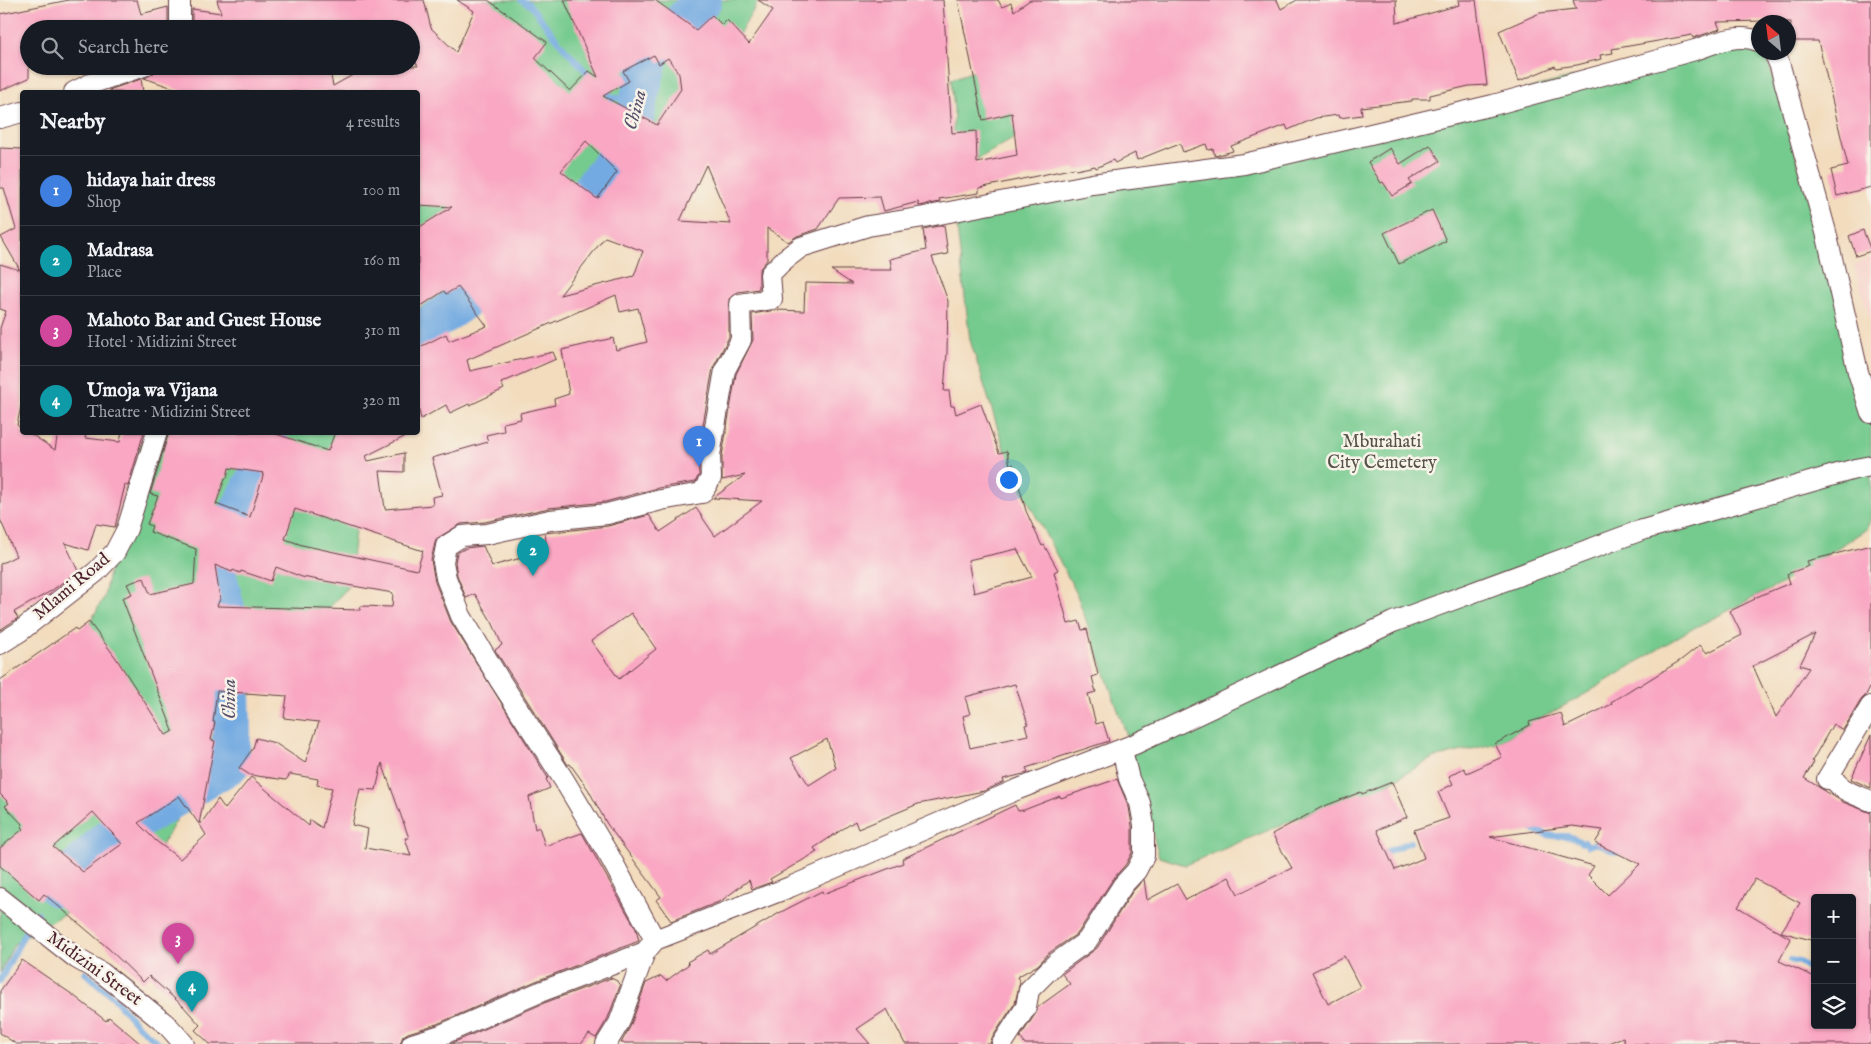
<!DOCTYPE html>
<html lang="en">
<head>
<meta charset="utf-8">
<style>
  :root { --surface:#171b24; --page:#20242c; --text:#f1f3f6; --muted:#9ea1a6; --line:#363941; --accent:#7c3aed }
  body { margin:0; font-family:"IM FELL English",serif; background:var(--page); color:var(--text) }
  .controls { position:absolute; right:15px; bottom:15px; display:grid; overflow:hidden; border-radius:5px; box-shadow:0 1px 4px #0004 }
  .controls button { width:45px; height:45px; display:grid; place-items:center; padding:0; border:0; border-bottom:1px solid var(--line); background:var(--surface); color:var(--text); font:25px sans-serif }
  .compass { position:absolute; left:1751px; top:15px; width:45px; height:45px; border-radius:50%; background:var(--surface); box-shadow:0 1px 4px #0004; rotate:332deg }
  .you { position:absolute; left:1008px; top:479px; width:18px; height:18px; margin:-12px; border:4px solid #fff; border-radius:50%; background:#1a73e8; box-shadow:0 0 0 8px #1a73e833 }
  .badge { display:grid; place-items:center; width:32px; height:32px; border-radius:50%; background:var(--accent); color:#fff; font-size:16px; font-weight:700 }
  .pin { position:absolute; translate:-50% -41px; filter:drop-shadow(0 1px 2px #0008) }
  .pin::after { content:''; position:absolute; top:26px; width:18px; height:15px; background:inherit; clip-path:polygon(0 0,100% 0,50% 100%) }
  .list { margin:0; padding:0; list-style:none }
  h2 { display:flex; justify-content:space-between; align-items:center; height:65px; margin:0; padding:0 20px; font-size:21px }
  h2 small { font-size:16px; font-weight:400; color:var(--muted) }
  .list li { display:grid; grid-template-columns:32px 1fr auto; gap:15px; align-items:center; box-sizing:border-box; height:70px; padding:0 20px; border-top:1px solid var(--line) }
  .list b { display:block; font-size:19px; white-space:nowrap }
  .list p { margin:0; font-size:16px; white-space:nowrap; color:var(--muted) }
  .list em { font-size:16px; font-style:normal; color:var(--muted) }
  .icon { flex:none; width:28px; height:28px; fill:none; stroke:currentColor; stroke-width:2; stroke-linecap:round; stroke-linejoin:round }
  .map { position:relative; flex:none; width:1871px; height:1044px; overflow:hidden }
  .search { position:absolute; background:var(--surface); box-shadow:0 1px 4px #0004; left:20px; top:20px; width:400px; height:55px; display:flex; align-items:center; gap:12px; box-sizing:border-box; padding:0 18px; border-radius:28px; color:var(--muted); font-size:19px }
  .panel { position:absolute; background:var(--surface); box-shadow:0 1px 4px #0004; left:20px; top:90px; width:400px; height:345px; border-radius:5px }
  .map>svg:first-child { display:block }
  .built { fill:#f7d0c9 }
  .green { fill:#75ca8e; stroke:#60745c }
  .lines { fill:none; stroke-linecap:round; stroke-linejoin:round }
  .stream { stroke:#73aae1; stroke-width:6 }
  .river { stroke:#73aae1; stroke-width:38 }
  .building { fill:#f9a7c3; fill-rule:evenodd }
  .minor-casing { stroke:#633b41; stroke-width:22 }
  .minor { stroke:#fff; stroke-width:20 }
  .labels { text-anchor:middle; dominant-baseline:central; stroke-width:5; stroke-linejoin:round; paint-order:stroke }
  .park-label { font-size:18px; fill:#575249; stroke:#f7f3e8 }
  .street-label { font-size:18px; fill:#4a1f2b; stroke:#f7f3e8 }
  .water-label { font-size:19px; font-style:italic; fill:#58506b; stroke:#f7f3e8 }
</style>
</head>
<body>
<div class="map">
<svg width="1871" height="1044" viewBox="0 0 1871 1044">
  <rect width="100%" height="100%" fill="#f7f3e8"/>
  <filter id="ink" filterUnits="userSpaceOnUse"><feTurbulence type="fractalNoise" baseFrequency=".02" numOctaves="2"/><feDisplacementMap in="SourceGraphic" scale="10" xChannelSelector="R" yChannelSelector="G"/><feConvolveMatrix kernelMatrix="1 2 1 2 8 2 1 2 1" color-interpolation-filters="sRGB"/></filter>
  <filter id="wash" filterUnits="userSpaceOnUse"><feTurbulence type="fractalNoise" baseFrequency=".0096" numOctaves="4" result="noise"/><feDisplacementMap in="SourceGraphic" scale="20" xChannelSelector="R" yChannelSelector="G"/><feGaussianBlur stdDeviation="1.12" result="paint"/><feColorMatrix in="noise" values="0 0 0 0 0 0 0 0 0 0 0 0 0 0 0 0 0 1.4 0 .05"/><feComposite in="paint" operator="in"/></filter>
  <g filter="url(#wash)">
    <rect width="100%" height="100%" fill="#f2dcbd"/>
    <path class="built" d="M1871,257V324L1854,265Z"/>
    <g class="green">
      <path d="M482,0H759L714,79L655,145L420,333L418,339V119L439,106Z"/>
      <path d="M1731,38L1758,49V52L1766,53L1871,413V517L1867,529L1781,584L1686,632L1587,693L1497,743L1433,758L1377,790L1332,804L1185,865L1159,857L1125,730L1076,592L1010,467L970,340L955,211L1201,170Z"/>
      <path d="M986,67L1004,110L1022,121L1013,139L974,161L959,137L953,131L954,110L951,79Z"/>
      <path d="M137,433H373L364,451L349,586L244,703L154,859L14,944L0,973V739L55,686L104,597Z"/>
    </g>
    <g class="lines">
      <g class="stream">
        <path d="M521,0L529,4L565,49L592,78"/>
        <path d="M603,89L613,98H639"/>
        <path d="M1529,828C1535,830 1541,833 1548,835C1564,839 1564,831 1582,843"/>
        <path d="M1585,842L1588,846L1597,843L1615,852H1623"/>
        <path d="M1379,855L1410,842"/>
        <path d="M1790,960L1799,962L1815,972"/>
        <path d="M85,973L113,997L137,1025L160,1044"/>
        <path d="M0,981L28,927L38,913"/>
      </g>
      <g class="river">
        <path d="M565,220L602,176L633,132L639,98L651,52L703,0"/>
        <path d="M418,333L508,270"/>
        <path d="M57,888L106,840L230,765L232,732L230,646L226,623L227,613L216,568L229,529L259,472L269,432"/>
      </g>
    </g>
    <g id="blocks">
      <g class="building">
        <path d="M69,0H137L141,14L168,7V29H29V78L0,91V14Z"/>
        <path d="M217,0H424L431,28L456,52L474,11L457,0H488L547,42L535,58L570,91L589,71L598,77L564,0H655L696,30L712,15L722,25L727,20L749,44L773,10L758,0H943L952,133L976,131L977,163L1017,155L1012,113L983,120L958,0H998L1002,7L1011,3L1014,11L1030,0H1277L1281,9L1297,0H1396L1397,23L1459,5L1458,0H1476L1487,85L1469,86L1430,95V99H1412V101L1361,107L1362,115L1339,118L1338,115L1316,118L1288,130L1286,125L1231,146L1233,151L1215,156L1213,149L1208,150L1206,144L1183,152L1180,144L1167,149V148L1137,160L1135,153L1115,163L1113,160L1096,168L1095,166L1076,170L1075,168L979,188V193L939,199L940,202L919,206L918,202L884,211L880,197L839,198L818,229L797,236L788,242L767,228V260L759,270V289L738,292L733,295L729,299V337L713,368L698,453L699,475L695,482L658,488L605,502L549,508L485,522L461,524L436,539L431,560L435,582L451,622L548,778L546,779L550,788L529,797L535,829L539,827L545,846L582,833L636,929L639,941L536,981L437,1024L408,1033L403,1036L400,1044H210L195,1030L200,1025L183,1006L149,976L143,982L108,948L44,894L39,900L0,866V848L23,829L21,827L23,825L5,806L9,803L0,794V680L75,628L77,631L89,622L116,658L166,735L173,731L122,598L132,594L127,584L144,578L150,594L194,584L196,549L150,532L152,526L147,524L158,496L150,494L169,432H270L328,451L335,432H414L366,456L368,461L404,453V472L380,471L385,509L433,505L432,497L442,495L432,458L488,442L486,435L504,431L503,423L521,419L520,413L555,405L554,399L569,394L562,350L613,338L616,350L647,342L638,308L620,312L616,295L467,360L470,371L553,352L556,359L501,383L504,389L470,405L469,404L450,413L446,405L421,419L418,407V348L446,334L449,341L487,326L458,287L446,294L444,291L418,308V228L452,207L418,205V92H185L144,78L153,74L156,66H329L333,86L369,66H418L411,55V29H192V9L221,13ZM654,55L659,64L668,58L679,74L681,89L657,125L603,96L629,81L623,71ZM586,141L617,172L598,198H596L561,171ZM706,165L731,224L680,221ZM605,237L643,251L634,276L560,295ZM229,468L264,473L250,517L216,504L225,478H227ZM295,509L423,551L417,570L302,545L285,539ZM215,565L232,572L233,570L240,573L241,571L271,581L276,567L302,577L393,593L392,607L361,606L360,610L217,606L220,599ZM217,691L287,696L284,718L319,722L305,763L275,743L256,738L253,748L239,768L250,775L286,780L290,774L318,779L317,785L332,788L322,828L310,820L309,826L251,777L225,809L218,799L200,825L206,835L180,859L156,841L138,823L179,796L199,824L215,741L211,740L215,722H213ZM382,763L409,838H405L411,856L365,848L368,829L352,825L360,789L376,790ZM93,812L122,844L83,872L53,847Z"/>
        <path d="M1573,0H1871V187L1837,196L1831,170L1848,166L1818,41H1790L1791,22H1767V21L1717,22L1720,29L1693,38L1692,35L1612,49L1613,53L1600,55L1601,59L1577,65L1556,68L1555,66L1519,81L1499,31L1540,13L1576,9Z"/>
        <path d="M141,79L143,92H110L109,90Z"/>
        <path d="M1430,145L1440,161L1409,180L1412,184L1392,196L1383,182L1381,183L1368,162L1390,148L1400,164Z"/>
        <path d="M0,148L22,149V402L17,425L22,429V432H28L55,450L58,432H86L85,438L120,442L122,432H144L128,486L125,485L115,527L96,524L88,550L65,543L78,571L51,591L14,612L18,618L0,630V564L16,556L0,519V328L6,311L0,309V264L20,270L1,237L16,229L4,188H0Z"/>
        <path d="M1432,210L1446,241L1399,264L1384,233Z"/>
        <path d="M944,225L948,254L932,257L948,301L947,352L944,391H949L951,406H954L956,414L981,404L999,453L1007,451L1010,465L1013,464L1026,511L1042,546L1044,545L1058,570L1054,572L1068,624L1079,621L1082,630L1087,629L1098,675L1092,677L1096,692L1088,694L1096,724L1103,722L1109,741L1026,768L1028,773L1003,779L1004,782L984,791L918,804L858,829L855,821L814,848L817,852L770,879L772,882L752,889L749,880L721,901L671,921L656,900L661,897L607,824L588,789L570,764L568,765L495,650L502,645L493,624L475,594L466,598L457,575L455,562L457,553L466,548L483,546L492,566L547,551L545,533L608,526L649,515L660,532L696,508L715,536L762,501L713,498L745,475L722,480V456L736,374L753,340L752,314L776,310L804,311L805,283L852,284L831,270H892L890,259L926,250L923,229ZM1017,549L1032,577L974,593L968,560ZM631,613L656,649L619,679L591,641ZM1015,684L1028,724L1025,725L1028,735L970,748L963,716L970,714L965,697ZM827,739L836,768L809,785L791,758Z"/>
        <path d="M1863,230L1871,251L1856,256L1849,236Z"/>
        <path d="M1871,545V685L1866,695L1861,700L1843,730L1833,724L1812,761L1814,762L1804,778L1843,802L1871,813V1044H1625L1623,1037L1606,1044H1025L1020,1037L1036,1013L1038,1007L1070,984L1062,974L1097,948L1132,892L1144,879L1147,900L1177,884L1186,900L1229,877L1238,894L1292,868L1272,834L1322,807L1361,792L1362,794L1392,782L1407,817L1377,830L1395,870L1424,858L1414,830L1449,818L1438,792L1453,784L1449,776L1464,768L1467,773L1502,757L1495,744L1530,725L1529,722L1561,713L1565,727L1612,704L1611,702L1638,685L1639,686L1681,660L1700,645L1707,653L1742,635L1730,611L1755,599L1754,598L1790,583L1787,574L1809,566L1807,561ZM1815,634L1800,665L1809,668L1776,717L1753,666ZM1572,826L1603,830L1595,843L1640,864L1608,895L1588,875L1594,866L1490,837ZM1755,879L1800,903L1781,932L1815,941V898H1852V1025H1815V977L1779,961L1791,939L1738,907ZM1344,956L1360,987L1328,1004L1312,972Z"/>
        <path d="M1871,735V788L1851,779Z"/>
        <path d="M1117,779L1129,807L1132,826V853L1126,864L1113,879L1078,933L1049,953L1038,965L1017,977L1020,982L1015,1003L992,1038L990,1044H905L887,1009L857,1029L870,1044L621,1043L630,1027L646,983L661,976L666,981L689,964L687,962L708,950L710,954L781,912L822,891L823,894L903,863L902,859L1015,805L1018,811L1024,810L1060,796L1061,798Z"/>
        <path d="M22,960L73,995L106,1021L109,1017L141,1044H16L0,1033V991Z"/>
        <path d="M611,978L617,981L620,986L608,1018L596,1038L589,1034L581,1044H450L544,1003Z"/>
      </g>
    </g>
  </g>
  <g filter="url(#ink)">
    <use href="#blocks" fill-opacity="0" stroke="#633b41" stroke-width="1"/>
    <g class="lines">
      <defs>
        <g id="minor">
          <path d="M180,29V0"/>
          <path d="M1774,52L1780,66L1826,232L1858,372L1871,413"/>
          <path d="M74,92L90,84L144,66"/>
          <path d="M0,118L22,112"/>
          <path d="M0,644L19,632L96,572L115,552L127,529L157,432"/>
          <path d="M1871,706L1827,779L1832,774C1836,790 1857,795 1871,801"/>
          <path d="M0,898L76,958L102,973L140,1003L168,1026L184,1044"/>
          <path d="M655,940L610,857L564,780L499,679L461,616L446,578L443,562L446,546L462,536L487,534L550,520L607,514L661,500L702,493L711,478L710,455L725,370L741,340L740,304L772,299L770,274L784,260L801,247L868,226L924,217L1092,184L1244,164L1493,105L1695,50C1715,43 1738,33 1758,41"/>
          <path d="M412,1044L441,1035L540,992L645,952L655,940L790,887L1016,790L1135,744L1393,622L1639,531L1855,469L1871,466"/>
          <path d="M606,1044L619,1023L645,952"/>
          <path d="M1002,1044L1026,1007L1029,990L1056,963L1087,941L1123,885L1136,871L1144,856V825L1140,803L1129,779L1122,750"/>
        </g>
      </defs>
      <use href="#minor" class="minor-casing"/>
      <use href="#minor" class="minor"/>
    </g>
  </g>
  <g class="labels">
    <g class="park-label">
      <text x="1382" y="442">Mburahati<tspan x="1382" dy="21">City Cemetery</tspan></text>
    </g>
    <g class="street-label">
      <text transform="translate(72 587) rotate(-40)">Mlami Road</text>
      <text transform="translate(94 969) rotate(36)">Midizini Street</text>
    </g>
    <g class="water-label">
      <text transform="translate(636 110) rotate(-75)">China</text>
      <text transform="translate(230 699) rotate(-90)">China</text>
    </g>
  </g>
</svg>
<div class="controls">
<button>+</button>
<button>−</button>
<button><svg class="icon" aria-label="layers" viewBox="0 0 24 24"><path d="M12 4l9 5-9 5-9-5zM3 14l9 5 9-5"/></svg></button>
</div>
<svg class="compass" viewBox="-18 -18 36 36"><path d="M0-13l5 13h-10z" fill="#e53935"/><path d="M0 13l5-13h-10z" fill="#9ea1a6"/></svg>
<div class="you"></div>
<div class="pin badge" style="left:699px;top:467px;background:#3f7fe0">1</div>
<div class="pin badge" style="left:533px;top:576px;background:#0f9aa8">2</div>
<div class="pin badge" style="left:178px;top:964px;background:#d1479c">3</div>
<div class="pin badge" style="left:192px;top:1012px;background:#0f9aa8">4</div>
<div class="search"><svg class="icon" aria-label="search" viewBox="0 0 24 24"><circle cx="10" cy="10" r="6"/><path d="M15 15l6 6"/></svg>Search here</div>
<section class="panel">
<h2>Nearby<small>4 results</small></h2>
<ul class="list">
<li><span class="badge" style="background:#3f7fe0">1</span><div><b>hidaya hair dress</b><p>Shop</p></div><em>100 m</em></li>
<li><span class="badge" style="background:#0f9aa8">2</span><div><b>Madrasa</b><p>Place</p></div><em>160 m</em></li>
<li><span class="badge" style="background:#d1479c">3</span><div><b>Mahoto Bar and Guest House</b><p>Hotel · Midizini Street</p></div><em>310 m</em></li>
<li><span class="badge" style="background:#0f9aa8">4</span><div><b>Umoja wa Vijana</b><p>Theatre · Midizini Street</p></div><em>320 m</em></li>
</ul>
</section>
</div>
</body>
</html>
